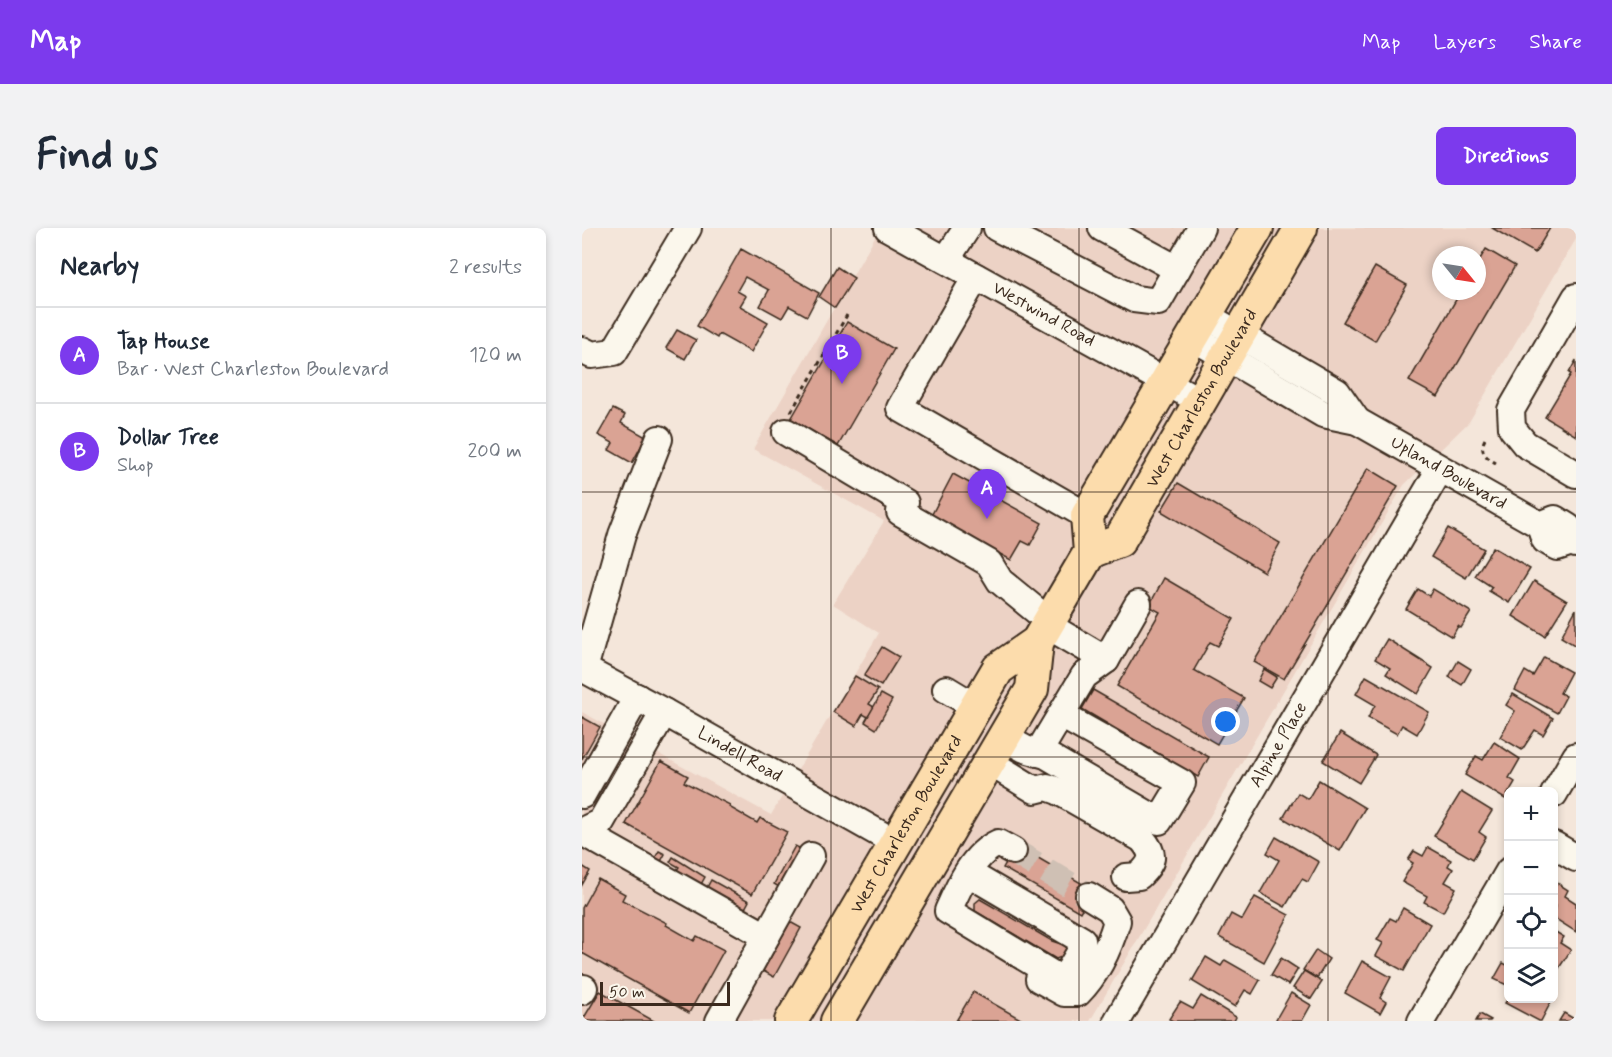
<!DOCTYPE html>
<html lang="en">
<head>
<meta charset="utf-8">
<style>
  :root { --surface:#fff; --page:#f2f2f3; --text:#1f2937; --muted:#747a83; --line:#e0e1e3; --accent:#7c3aed }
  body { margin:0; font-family:Mynerve,sans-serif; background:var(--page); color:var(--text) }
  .controls { position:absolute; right:18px; bottom:18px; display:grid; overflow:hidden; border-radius:9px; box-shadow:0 3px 9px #0003 }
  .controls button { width:54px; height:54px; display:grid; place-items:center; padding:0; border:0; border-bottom:2px solid var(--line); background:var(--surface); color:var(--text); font:30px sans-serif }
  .compass { position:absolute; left:850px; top:18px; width:54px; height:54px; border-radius:50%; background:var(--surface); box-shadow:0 3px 9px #0003; rotate:120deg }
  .scale { position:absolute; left:18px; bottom:15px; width:130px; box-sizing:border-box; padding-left:6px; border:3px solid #3b2a1e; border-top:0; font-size:16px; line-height:21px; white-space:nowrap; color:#3b2a1e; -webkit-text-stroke:4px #fbf7ec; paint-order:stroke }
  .you { position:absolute; left:644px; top:494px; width:21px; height:21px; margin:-15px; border:4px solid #fff; border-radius:50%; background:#1a73e8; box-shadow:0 0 0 9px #1a73e833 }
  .badge { display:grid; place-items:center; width:39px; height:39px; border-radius:50%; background:var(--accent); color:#fff; font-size:20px; font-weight:700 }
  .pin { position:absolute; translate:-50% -50px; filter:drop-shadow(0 2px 3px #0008) }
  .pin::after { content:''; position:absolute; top:32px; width:21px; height:18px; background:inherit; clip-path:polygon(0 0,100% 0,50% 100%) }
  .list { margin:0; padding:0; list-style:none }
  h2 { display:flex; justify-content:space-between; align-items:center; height:78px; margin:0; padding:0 24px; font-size:26px }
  h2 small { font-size:20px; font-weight:400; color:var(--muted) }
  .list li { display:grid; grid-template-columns:39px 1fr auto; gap:18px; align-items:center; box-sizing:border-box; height:96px; padding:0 24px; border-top:2px solid var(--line) }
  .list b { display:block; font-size:22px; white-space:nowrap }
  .list p { margin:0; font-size:20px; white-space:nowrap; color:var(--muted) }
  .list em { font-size:20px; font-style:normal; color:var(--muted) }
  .icon { flex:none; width:33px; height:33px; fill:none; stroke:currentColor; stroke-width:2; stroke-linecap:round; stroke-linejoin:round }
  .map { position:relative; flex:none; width:994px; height:793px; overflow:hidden; border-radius:9px }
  header { display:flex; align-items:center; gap:36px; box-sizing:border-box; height:84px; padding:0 30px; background:var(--accent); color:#fff }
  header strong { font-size:28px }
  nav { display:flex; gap:33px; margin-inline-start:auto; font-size:21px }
  .intro { display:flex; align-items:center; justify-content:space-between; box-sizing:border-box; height:144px; padding:0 36px }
  h1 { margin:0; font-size:42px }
  .button { padding:15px 27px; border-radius:9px; background:var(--accent); color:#fff; font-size:21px; font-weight:700 }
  main { display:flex; gap:36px; padding:0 36px }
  aside { flex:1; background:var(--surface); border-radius:9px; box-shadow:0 3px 9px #0003 }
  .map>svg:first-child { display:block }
  .built { fill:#ecd2c5; fill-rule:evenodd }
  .building { fill:#daa394; stroke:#3b2a1e; stroke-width:1.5 }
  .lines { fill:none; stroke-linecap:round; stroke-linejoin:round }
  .minor-tunnel { stroke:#cfc0b4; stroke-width:26; stroke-dasharray:26 13; stroke-linecap:butt }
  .minor-casing { stroke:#3b2a1e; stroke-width:30 }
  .major-casing { stroke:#3b2a1e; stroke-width:36 }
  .path { stroke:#3b2a1e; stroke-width:3; stroke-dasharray:4.5 4.5; stroke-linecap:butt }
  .minor { stroke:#fbf7ec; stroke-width:26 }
  .major { stroke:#fcdcac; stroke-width:32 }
  .grid { fill:none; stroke:#3b2a1e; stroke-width:1.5; stroke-opacity:0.55 }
  .labels { text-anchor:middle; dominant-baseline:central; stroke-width:6; stroke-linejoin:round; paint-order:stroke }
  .street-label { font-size:18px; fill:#3b2a1e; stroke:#fbf7ec }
</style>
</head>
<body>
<header>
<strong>Map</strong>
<nav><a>Map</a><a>Layers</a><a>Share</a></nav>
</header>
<div class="intro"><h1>Find us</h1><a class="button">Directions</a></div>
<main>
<aside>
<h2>Nearby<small>2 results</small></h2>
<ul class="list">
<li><span class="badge">A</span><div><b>Tap House</b><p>Bar · West Charleston Boulevard</p></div><em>120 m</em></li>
<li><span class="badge">B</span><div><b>Dollar Tree</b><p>Shop</p></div><em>200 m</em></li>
</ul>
</aside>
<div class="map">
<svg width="994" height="793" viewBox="0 0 994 793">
  <rect width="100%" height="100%" fill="#f4e6da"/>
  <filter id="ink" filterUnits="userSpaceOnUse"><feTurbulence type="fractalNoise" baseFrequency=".0167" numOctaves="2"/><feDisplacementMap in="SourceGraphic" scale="12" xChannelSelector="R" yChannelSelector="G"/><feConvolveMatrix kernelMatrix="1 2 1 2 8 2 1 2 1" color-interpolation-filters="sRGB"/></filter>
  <g filter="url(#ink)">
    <path class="built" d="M298,0H994V11L887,194L822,257L508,793H0V484L189,587L297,405L251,376L302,293L171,221ZM859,27H895V63H859Z"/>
    <g class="building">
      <path d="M910,0H968L953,25Z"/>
      <path d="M159,21L237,65L225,88L207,78L200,90L178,78L187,62L163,49L155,63L164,68L158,78L186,94L169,124L137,106L135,110L115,98Z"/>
      <path d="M904,21L933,38L856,169L827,153L879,63H895V36Z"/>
      <path d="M255,39L272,50L253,80L237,69Z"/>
      <path d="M793,39L825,57L793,113L761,94Z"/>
      <path d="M265,94L312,121L256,218L209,191Z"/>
      <path d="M95,102L114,112L103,131L84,120Z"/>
      <path d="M994,132V208L963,189L989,146L987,145Z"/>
      <path d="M31,181L43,187L39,195L64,209L50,235L27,222L31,215L16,207Z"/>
      <path d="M786,240L816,258L702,451L672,434Z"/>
      <path d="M371,246L460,295L448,317L440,313L429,332L349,288Z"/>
      <path d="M596,255L698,315L682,344L579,283Z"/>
      <path d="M866,300L902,321L884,350L849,329Z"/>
      <path d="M911,319L948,341L927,375L907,363L910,359L893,348Z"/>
      <path d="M582,350L652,391L636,418L628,414L612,442L662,470L635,516L535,458L578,384L567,378Z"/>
      <path d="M952,353L985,373L963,408L931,388Z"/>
      <path d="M836,361L847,368L851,361L889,384L879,400L876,398L870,409L824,381Z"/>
      <path d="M994,381V418L979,409Z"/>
      <path d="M805,411L851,440L836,466L804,446L808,440L793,431Z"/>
      <path d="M300,419L317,429L299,458L282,448Z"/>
      <path d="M962,429L989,444L978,465L984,468L975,485L933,462L943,443L951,448Z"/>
      <path d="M876,433L889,441L880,457L867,449Z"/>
      <path d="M682,441L695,449L688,460L676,453Z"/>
      <path d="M273,448L296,462L287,476L292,479L286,489L281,486L274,498L251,484Z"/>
      <path d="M784,448L847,484L835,506L820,497L815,506L786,490L793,477L774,466Z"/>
      <path d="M511,462L627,529L616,549L500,481Z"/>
      <path d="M299,466L310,472L294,501L283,494Z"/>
      <path d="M931,466L971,490L961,507L953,502L940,522L918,509L933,483L924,477Z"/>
      <path d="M0,489L18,499L0,531Z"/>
      <path d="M758,505L794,527L777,555L741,533Z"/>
      <path d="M912,514L938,531L927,550L933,554L923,571L883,547L894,528L901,532Z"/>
      <path d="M79,533L106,548L102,554L148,577L147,579L175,595L178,590L205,604L170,666L44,596Z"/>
      <path d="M737,552L783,580L758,623L701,590L716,565L726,571Z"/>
      <path d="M879,564L910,583L897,604L904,609L891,631L852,608Z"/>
      <path d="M694,609L737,634L726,654L720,651L703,679L678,665L697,632L685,625Z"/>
      <path d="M434,617L511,662L498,684L421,640Z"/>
      <path d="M213,618L223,623L202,662L192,656Z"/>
      <path d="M846,619L869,632L866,638L871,641L863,654L874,660L861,684L842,674L845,668L820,654L831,635L826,632L832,623L841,628Z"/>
      <path d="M77,623L83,626L78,635L72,632Z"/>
      <path d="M91,629L123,649L118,658L94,643L97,639L88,634Z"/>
      <path d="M0,638L8,643L0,657Z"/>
      <path d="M16,651L43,666L40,672L85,695L84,697L112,713L115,708L142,722L107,785L0,725V680Z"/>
      <path d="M129,652L167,673L161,684L123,663Z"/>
      <path d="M972,653L986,662L983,668L994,675V704L972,690L974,678L972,677Z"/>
      <path d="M673,669L707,687L682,734L637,709L649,686L660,692Z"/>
      <path d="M398,671L470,713L488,719L482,728L474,731L393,683V675Z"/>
      <path d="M821,680L848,696L822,743L794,728L801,715L795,712L808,690L814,693Z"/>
      <path d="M208,694L219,700L192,749L181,743Z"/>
      <path d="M972,703L982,709L978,715L989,722L975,743L972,741Z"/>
      <path d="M734,722L747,731L735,750L721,742Z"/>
      <path d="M624,729L639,738L643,732L678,752L670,766L663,762L653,779L610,753Z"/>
      <path d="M699,730L716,741L706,757L689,747Z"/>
      <path d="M780,733L809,749L798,770L804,774L798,785L763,765Z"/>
      <path d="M921,735L927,738V758L912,751Z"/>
      <path d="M722,743L740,754L729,771L711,760Z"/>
      <path d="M18,763L72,793H0Z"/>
      <path d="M391,764L442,793H374Z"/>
      <path d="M709,765L729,777L720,793H697L694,791Z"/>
      <path d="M619,768L654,789L652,793H591L587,791L598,774L611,781Z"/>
      <path d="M927,769V770L970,772L959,793H957L923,775Z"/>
      <path d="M982,785L994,792V793H977Z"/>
      <path d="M898,786L909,792L908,793H894Z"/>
    </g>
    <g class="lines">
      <path class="minor-tunnel" d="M431,623L507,668"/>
      <defs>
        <g id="minor">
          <path id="s1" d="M306,0L618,173"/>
          <path d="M415,0L552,71L576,74L619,0"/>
          <path d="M520,0L595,41"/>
          <path d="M364,32L385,0"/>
          <path d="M394,49L318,180L505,288"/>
          <path d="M994,69L929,182L930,200L943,216L994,246"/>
          <path d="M623,87L755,164L775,193"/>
          <path id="s2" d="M610,109L741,186L775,193L958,297L963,312L975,319L990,314"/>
          <path d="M0,122L10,127L32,124L106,0"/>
          <path d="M204,204L323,275L318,284L407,335L418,353L467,393"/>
          <path d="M958,297L973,291L986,299L990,314L994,316"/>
          <path d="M465,397L524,432"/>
          <path id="s3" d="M0,440L82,484L314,615"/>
          <path d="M2,441L40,307L77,211"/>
          <path d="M364,461L394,479"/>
          <path d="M421,509L443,521L464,527L577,593L600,555L479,487"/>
          <path d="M456,525L502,448L524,432L556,376"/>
          <path d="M407,534L453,562L465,559L476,563L560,611C574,627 571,634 557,648L544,649"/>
          <path d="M972,566L994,528"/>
          <path d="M0,567L55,469"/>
          <path d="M0,603L19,594L82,484"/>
          <path d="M0,604L184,708"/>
          <path d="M972,617L994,630"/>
          <path d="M386,645L500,712L501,719L484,748L475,749L366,683C377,658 390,627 416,615L431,623"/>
          <path d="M457,751L482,765H496C516,745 527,720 535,693L528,681L507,668"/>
          <path d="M0,763L2,760"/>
          <path d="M137,793L229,628"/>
          <path id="s4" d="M535,793L858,241"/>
          <path d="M839,793L927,643"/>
        </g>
        <g id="major">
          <path id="s5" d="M508,324L537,313L719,0"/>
          <path id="s6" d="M209,793L416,441L455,414L508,324L505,288L675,0"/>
          <path d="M255,793L450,461L455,414"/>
        </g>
      </defs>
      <use href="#minor" class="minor-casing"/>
      <use href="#major" class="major-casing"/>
      <g class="path">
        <path d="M209,184L265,87"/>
        <path d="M903,211C897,223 903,229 914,235"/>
      </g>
      <use href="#minor" class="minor"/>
      <use href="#major" class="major"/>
    </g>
  </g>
  <path class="grid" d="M249,0V793M497,0V793M746,0V793M0,264H994M0,529H994"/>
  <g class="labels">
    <g class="street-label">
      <text stroke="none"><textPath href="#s1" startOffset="178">Westwind Road</textPath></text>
      <text stroke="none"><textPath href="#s5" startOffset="196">West Charleston Boulevard</textPath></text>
      <text stroke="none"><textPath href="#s2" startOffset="292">Upland Boulevard</textPath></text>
      <text stroke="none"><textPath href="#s4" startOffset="320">Alpine Place</textPath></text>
      <text stroke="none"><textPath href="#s3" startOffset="180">Lindell Road</textPath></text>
      <text stroke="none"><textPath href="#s6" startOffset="228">West Charleston Boulevard</textPath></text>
    </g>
  </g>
</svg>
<div class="controls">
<button>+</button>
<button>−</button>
<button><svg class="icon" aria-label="locate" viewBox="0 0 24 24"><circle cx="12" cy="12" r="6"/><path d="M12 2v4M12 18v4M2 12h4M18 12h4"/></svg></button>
<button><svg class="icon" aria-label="layers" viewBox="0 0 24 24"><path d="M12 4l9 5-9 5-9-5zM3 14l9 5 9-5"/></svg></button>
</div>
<svg class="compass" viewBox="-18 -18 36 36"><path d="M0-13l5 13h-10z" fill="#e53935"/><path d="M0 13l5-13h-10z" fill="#747a83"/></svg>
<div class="scale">50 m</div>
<div class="you"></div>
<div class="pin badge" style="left:405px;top:291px">A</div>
<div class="pin badge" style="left:260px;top:156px">B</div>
</div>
</main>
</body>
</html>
